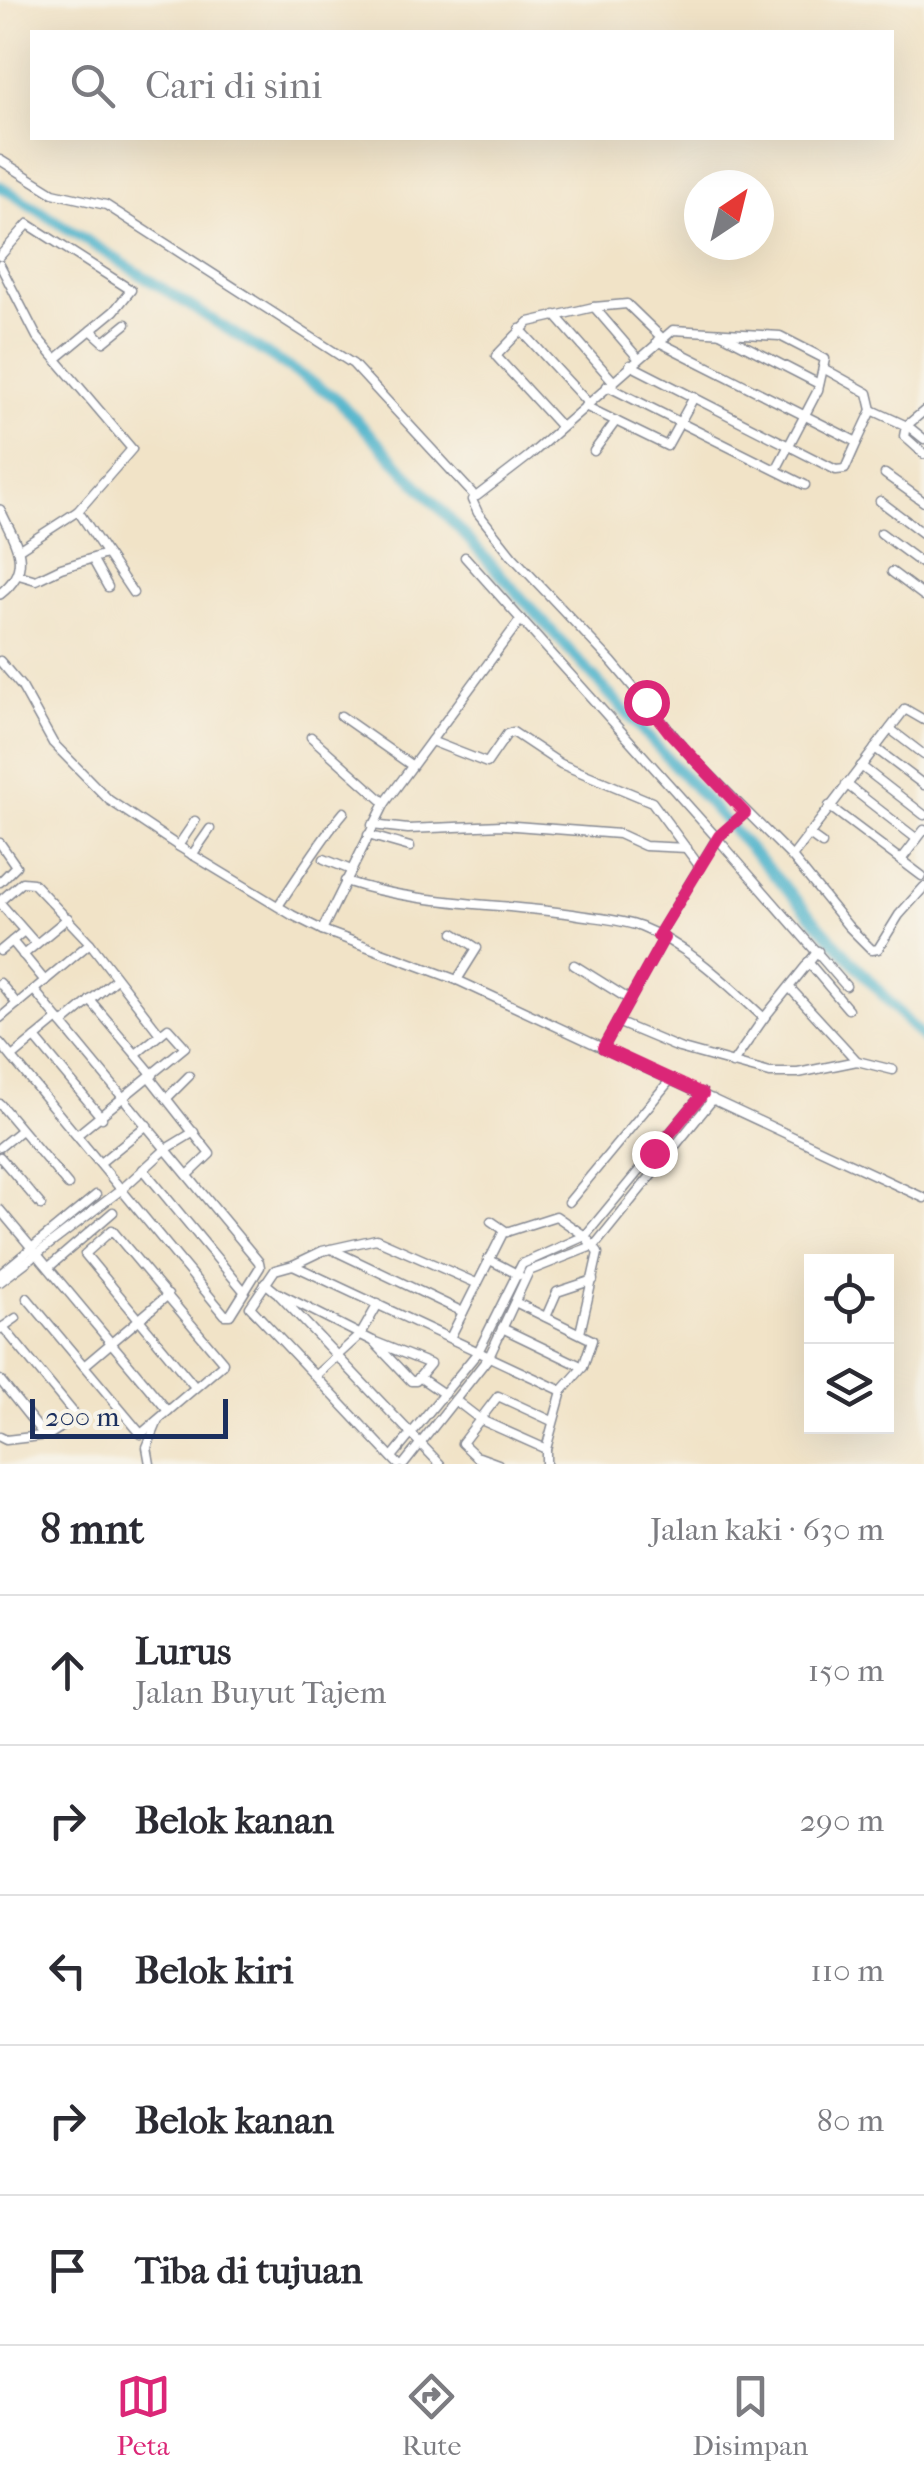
<!DOCTYPE html>
<html lang="id">
<head>
<meta charset="utf-8">
<style>
  :root { --surface:#fff; --page:#f2f2f3; --text:#2b2b33; --muted:#7c7c81; --line:#e1e1e2; --accent:#db2777 }
  body { margin:0; font-family:"IM FELL French Canon",serif; background:var(--page); color:var(--text) }
  .controls { position:absolute; right:30px; bottom:30px; display:grid; overflow:hidden; border-radius:0px; box-shadow:0 10px 40px #0002 }
  .controls button { width:90px; height:90px; display:grid; place-items:center; padding:0; border:0; border-bottom:2px solid var(--line); background:var(--surface); color:var(--text); font:50px sans-serif }
  .compass { position:absolute; left:684px; top:170px; width:90px; height:90px; border-radius:50%; background:var(--surface); box-shadow:0 10px 40px #0002; rotate:35deg }
  .scale { position:absolute; left:30px; bottom:25px; width:198px; box-sizing:border-box; padding-left:10px; border:5px solid #1b2f5e; border-top:0; font-size:28px; line-height:35px; white-space:nowrap; color:#1b2f5e; -webkit-text-stroke:8px #f7f3e8; paint-order:stroke }
  .stop { position:absolute; width:30px; height:30px; margin:-22px; border:8px solid #db2777; border-radius:50%; background:#fff }
  .stop.end { background:#db2777; border-color:#fff; box-shadow:0 2px 10px #0008 }
  .list { margin:0; padding:0; list-style:none }
  h2 { display:flex; justify-content:space-between; align-items:center; height:130px; margin:0; padding:0 40px; font-size:42px }
  h2 small { font-size:32px; font-weight:400; color:var(--muted) }
  .list li { display:grid; grid-template-columns:65px 1fr auto; gap:30px; align-items:center; box-sizing:border-box; height:150px; padding:0 40px; border-top:2px solid var(--line) }
  .list b { display:block; font-size:38px; white-space:nowrap }
  .list p { margin:0; font-size:32px; white-space:nowrap; color:var(--muted) }
  .list em { font-size:32px; font-style:normal; color:var(--muted) }
  .icon { flex:none; width:55px; height:55px; fill:none; stroke:currentColor; stroke-width:2; stroke-linecap:round; stroke-linejoin:round }
  .map { position:relative; flex:none; width:924px; height:1464px; overflow:hidden }
  .search { position:absolute; background:var(--surface); box-shadow:0 10px 40px #0002; left:30px; right:30px; top:30px; height:110px; display:flex; align-items:center; gap:25px; box-sizing:border-box; padding:0 35px; border-radius:0px; color:var(--muted); font-size:38px }
  .sheet { height:880px; background:var(--surface) }
  nav { display:flex; justify-content:space-around; align-items:center; box-sizing:border-box; height:140px; border-top:2px solid var(--line); background:var(--surface); font-size:28px; color:var(--muted) }
  nav a { display:grid; justify-items:center; gap:5px }
  nav .on { color:var(--accent) }
  .map>svg:first-child { display:block }
  .lines { fill:none; stroke-linecap:round; stroke-linejoin:round }
  .river { stroke:#4cb2cb; stroke-width:11 }
  .minor-casing { stroke:#868992; stroke-width:11 }
  .tertiary-casing { stroke:#868992; stroke-width:12 }
  .minor { stroke:#fff; stroke-width:8 }
  .tertiary { stroke:#fff; stroke-width:9 }
  .route { stroke:#db2777; stroke-width:12 }
</style>
</head>
<body>
<div class="map">
<svg width="924" height="1464" viewBox="0 0 924 1464">
  <rect width="100%" height="100%" fill="#f7f3e8"/>
  <filter id="ink" filterUnits="userSpaceOnUse"><feTurbulence type="fractalNoise" baseFrequency=".01" numOctaves="2"/><feDisplacementMap in="SourceGraphic" scale="20" xChannelSelector="R" yChannelSelector="G"/><feConvolveMatrix kernelMatrix="1 2 1 2 8 2 1 2 1" color-interpolation-filters="sRGB"/></filter>
  <filter id="wash" filterUnits="userSpaceOnUse"><feTurbulence type="fractalNoise" baseFrequency=".0048" numOctaves="4" result="noise"/><feDisplacementMap in="SourceGraphic" scale="40" xChannelSelector="R" yChannelSelector="G"/><feGaussianBlur stdDeviation="2.25" result="paint"/><feColorMatrix in="noise" values="0 0 0 0 0 0 0 0 0 0 0 0 0 0 0 0 0 1.4 0 .05"/><feComposite in="paint" operator="in"/></filter>
  <g filter="url(#wash)">
    <rect width="100%" height="100%" fill="#f1e3c7"/>
    <g class="lines">
      <path class="river" d="M0,186L335,397L460,530L924,1040"/>
    </g>
  </g>
  <g filter="url(#ink)">
    <g class="lines">
      <defs>
        <g id="minor">
          <path d="M0,160L53,193L106,205L353,364L472,493"/>
          <path d="M0,256L28,224L131,290L114,311L57,358"/>
          <path d="M0,265L37,337L132,449L78,511"/>
          <path d="M594,307L638,358"/>
          <path d="M555,315L613,381"/>
          <path d="M520,329L588,403"/>
          <path d="M91,330L104,342L126,324"/>
          <path d="M720,333L819,384"/>
          <path d="M657,341L857,442L872,410L868,393L823,368"/>
          <path d="M630,365L836,470L845,469L857,442"/>
          <path d="M607,386L805,485"/>
          <path d="M585,406L667,446L694,397"/>
          <path d="M872,410L909,427L924,439"/>
          <path d="M924,411L906,426L904,436L924,454"/>
          <path d="M561,427L496,356L529,322L594,307L627,304L661,337"/>
          <path d="M594,451L616,421"/>
          <path d="M885,474L924,502"/>
          <path d="M477,496L529,456L673,330L780,336L825,359L818,390L776,470"/>
          <path d="M472,500L478,513L512,556L612,662L690,755L792,857L848,926L872,950L878,949L899,915L924,887"/>
          <path d="M880,501L924,534"/>
          <path d="M881,533L924,565"/>
          <path d="M18,550L78,511L133,593"/>
          <path d="M465,557L717,838L658,936"/>
          <path d="M93,560L108,587"/>
          <path d="M892,572L924,596"/>
          <path d="M19,575L36,580L61,568L106,554"/>
          <path d="M0,661L22,687L53,743L109,800L178,846L292,915L322,930L457,980L924,1198"/>
          <path d="M341,716L411,765"/>
          <path d="M890,729L924,755"/>
          <path d="M311,737L385,803"/>
          <path d="M431,741L487,763L507,734L513,732L561,764L652,802L700,867"/>
          <path d="M875,748L924,785"/>
          <path d="M861,766L924,815"/>
          <path d="M846,784L917,839"/>
          <path d="M829,806L922,876"/>
          <path d="M745,813L717,838L846,986"/>
          <path d="M372,825L408,829L502,825L619,834L645,846L687,848"/>
          <path d="M808,834L822,844"/>
          <path d="M368,835L410,847"/>
          <path d="M0,843L16,866L0,882"/>
          <path d="M178,846L195,821"/>
          <path d="M192,855L210,829"/>
          <path d="M792,857L905,709L924,720"/>
          <path d="M324,859L351,870"/>
          <path d="M901,860L924,830"/>
          <path d="M345,881C417,905 498,903 573,914C595,918 620,919 641,927C689,946 727,984 764,1018L732,1064"/>
          <path d="M0,901L22,882L33,883L90,943L160,1034"/>
          <path d="M0,903L36,944"/>
          <path d="M278,906C300,874 319,842 344,812"/>
          <path d="M322,930L385,803L521,619"/>
          <path d="M454,933L477,948L457,980"/>
          <path d="M12,941L45,981"/>
          <path d="M0,951L24,931"/>
          <path d="M23,955L68,918"/>
          <path d="M808,962L848,1009"/>
          <path d="M574,965L630,1000"/>
          <path d="M0,983L17,1004"/>
          <path d="M790,988L857,1061"/>
          <path d="M90,1000L153,1075"/>
          <path d="M0,1018L90,943"/>
          <path d="M764,1018L818,951"/>
          <path d="M617,1022L679,1048L770,1073H798L857,1061L893,1070"/>
          <path d="M62,1024L116,979"/>
          <path d="M35,1038L102,1118"/>
          <path d="M0,1043L225,1315H230L260,1267L259,1262L34,990"/>
          <path d="M603,1048L664,938"/>
          <path d="M12,1057L58,1019"/>
          <path d="M150,1078L210,1154L188,1175"/>
          <path d="M167,1098L189,1076"/>
          <path d="M0,1104L68,1185"/>
          <path d="M77,1135L185,1047L168,1028L136,1054"/>
          <path d="M0,1147L21,1130"/>
          <path d="M0,1157L41,1205"/>
          <path d="M100,1163L147,1125"/>
          <path d="M143,1169L244,1291"/>
          <path d="M569,1202L671,1079"/>
          <path d="M0,1210L168,1411"/>
          <path d="M491,1221L507,1232"/>
          <path d="M331,1249L463,1312"/>
          <path d="M488,1259L519,1275"/>
          <path d="M293,1265L322,1251L376,1239L476,1283"/>
          <path d="M49,1267L113,1212"/>
          <path d="M0,1274L96,1195"/>
          <path d="M0,1282L122,1189L166,1149L194,1132"/>
          <path d="M265,1283L276,1292L373,1341L430,1364L416,1381H411L373,1341"/>
          <path d="M279,1295L440,1464"/>
          <path d="M27,1298L141,1434L222,1365L223,1362L112,1230L85,1254L195,1387"/>
          <path d="M515,1302L592,1340L583,1367L562,1391L546,1449V1464"/>
          <path d="M546,1317L557,1292L593,1280"/>
          <path d="M502,1328L583,1367"/>
          <path d="M0,1329L16,1318"/>
          <path d="M450,1338L503,1233L556,1216L585,1236L598,1253L580,1333"/>
          <path d="M84,1366L168,1295"/>
          <path d="M316,1375L361,1334L378,1304"/>
          <path d="M419,1377L444,1394"/>
          <path d="M0,1380L44,1435"/>
          <path d="M455,1400L481,1420L546,1449"/>
          <path d="M0,1437L6,1440L49,1435L77,1417L3,1327"/>
          <path d="M392,1457L478,1352L522,1264L585,1236L703,1093"/>
          <path d="M479,1457L498,1464"/>
          <path d="M150,1464L147,1447L157,1423"/>
          <path d="M398,1464L250,1307L275,1270L293,1265L562,1391"/>
          <path d="M404,1464L489,1357L529,1271L595,1245L713,1099"/>
          <path d="M484,1464L462,1443L498,1396L552,1421"/>
        </g>
        <path id="tertiary" d="M0,510C15,543 35,567 0,594"/>
      </defs>
      <use href="#minor" class="minor-casing"/>
      <use href="#tertiary" class="tertiary-casing"/>
      <use href="#minor" class="minor"/>
      <use href="#tertiary" class="tertiary"/>
    </g>
  </g>
  <g class="lines" filter="url(#ink)">
    <path class="route" d="M646,702L669,732L745,813L719,836L658,936L664,938L603,1048L703,1094L654,1153"/>
  </g>
</svg>
<div class="controls">
<button><svg class="icon" aria-label="locate" viewBox="0 0 24 24"><circle cx="12" cy="12" r="6"/><path d="M12 2v4M12 18v4M2 12h4M18 12h4"/></svg></button>
<button><svg class="icon" aria-label="layers" viewBox="0 0 24 24"><path d="M12 4l9 5-9 5-9-5zM3 14l9 5 9-5"/></svg></button>
</div>
<svg class="compass" viewBox="-18 -18 36 36"><path d="M0-13l5 13h-10z" fill="#e53935"/><path d="M0 13l5-13h-10z" fill="#7c7c81"/></svg>
<div class="scale">200 m</div>
<div class="stop" style="left:646px;top:702px"></div>
<div class="stop end" style="left:654px;top:1153px"></div>
<div class="search"><svg class="icon" aria-label="search" viewBox="0 0 24 24"><circle cx="10" cy="10" r="6"/><path d="M15 15l6 6"/></svg>Cari di sini</div>
</div>
<section class="sheet">
<h2>8 mnt<small>Jalan kaki · 630 m</small></h2>
<ul class="list">
<li><svg class="icon" aria-label="ahead" viewBox="0 0 24 24"><path d="M12 20V5M6 11l6-6 6 6"/></svg><div><b>Lurus</b><p>Jalan Buyut Tajem</p></div><em>150 m</em></li>
<li><svg class="icon" aria-label="right" viewBox="0 0 24 24"><path d="M7 20v-9h11M14 6l5 5-5 5"/></svg><div><b>Belok kanan</b></div><em>290 m</em></li>
<li><svg class="icon" aria-label="left" viewBox="0 0 24 24"><path d="M17 20v-9H6M10 6l-5 5 5 5"/></svg><div><b>Belok kiri</b></div><em>110 m</em></li>
<li><svg class="icon" aria-label="right" viewBox="0 0 24 24"><path d="M7 20v-9h11M14 6l5 5-5 5"/></svg><div><b>Belok kanan</b></div><em>80 m</em></li>
<li><svg class="icon" aria-label="arrive" viewBox="0 0 24 24"><path d="M6 21V4h12l-3 4 3 4H6"/></svg><div><b>Tiba di tujuan</b></div></li>
</ul>
</section>
<nav>
<a class="on"><svg class="icon" aria-label="map" viewBox="0 0 24 24"><path d="M3 6l6-2 6 2 6-2v14l-6 2-6-2-6 2zM9 4v14M15 6v14"/></svg>Peta</a>
<a><svg class="icon" aria-label="directions" viewBox="0 0 24 24"><path d="M12 3l9 9-9 9-9-9zM9 14v-3h6M13 9l2 2-2 2"/></svg>Rute</a>
<a><svg class="icon" aria-label="saved" viewBox="0 0 24 24"><path d="M7 4h10v16l-5-4-5 4z"/></svg>Disimpan</a>
</nav>
</body>
</html>
